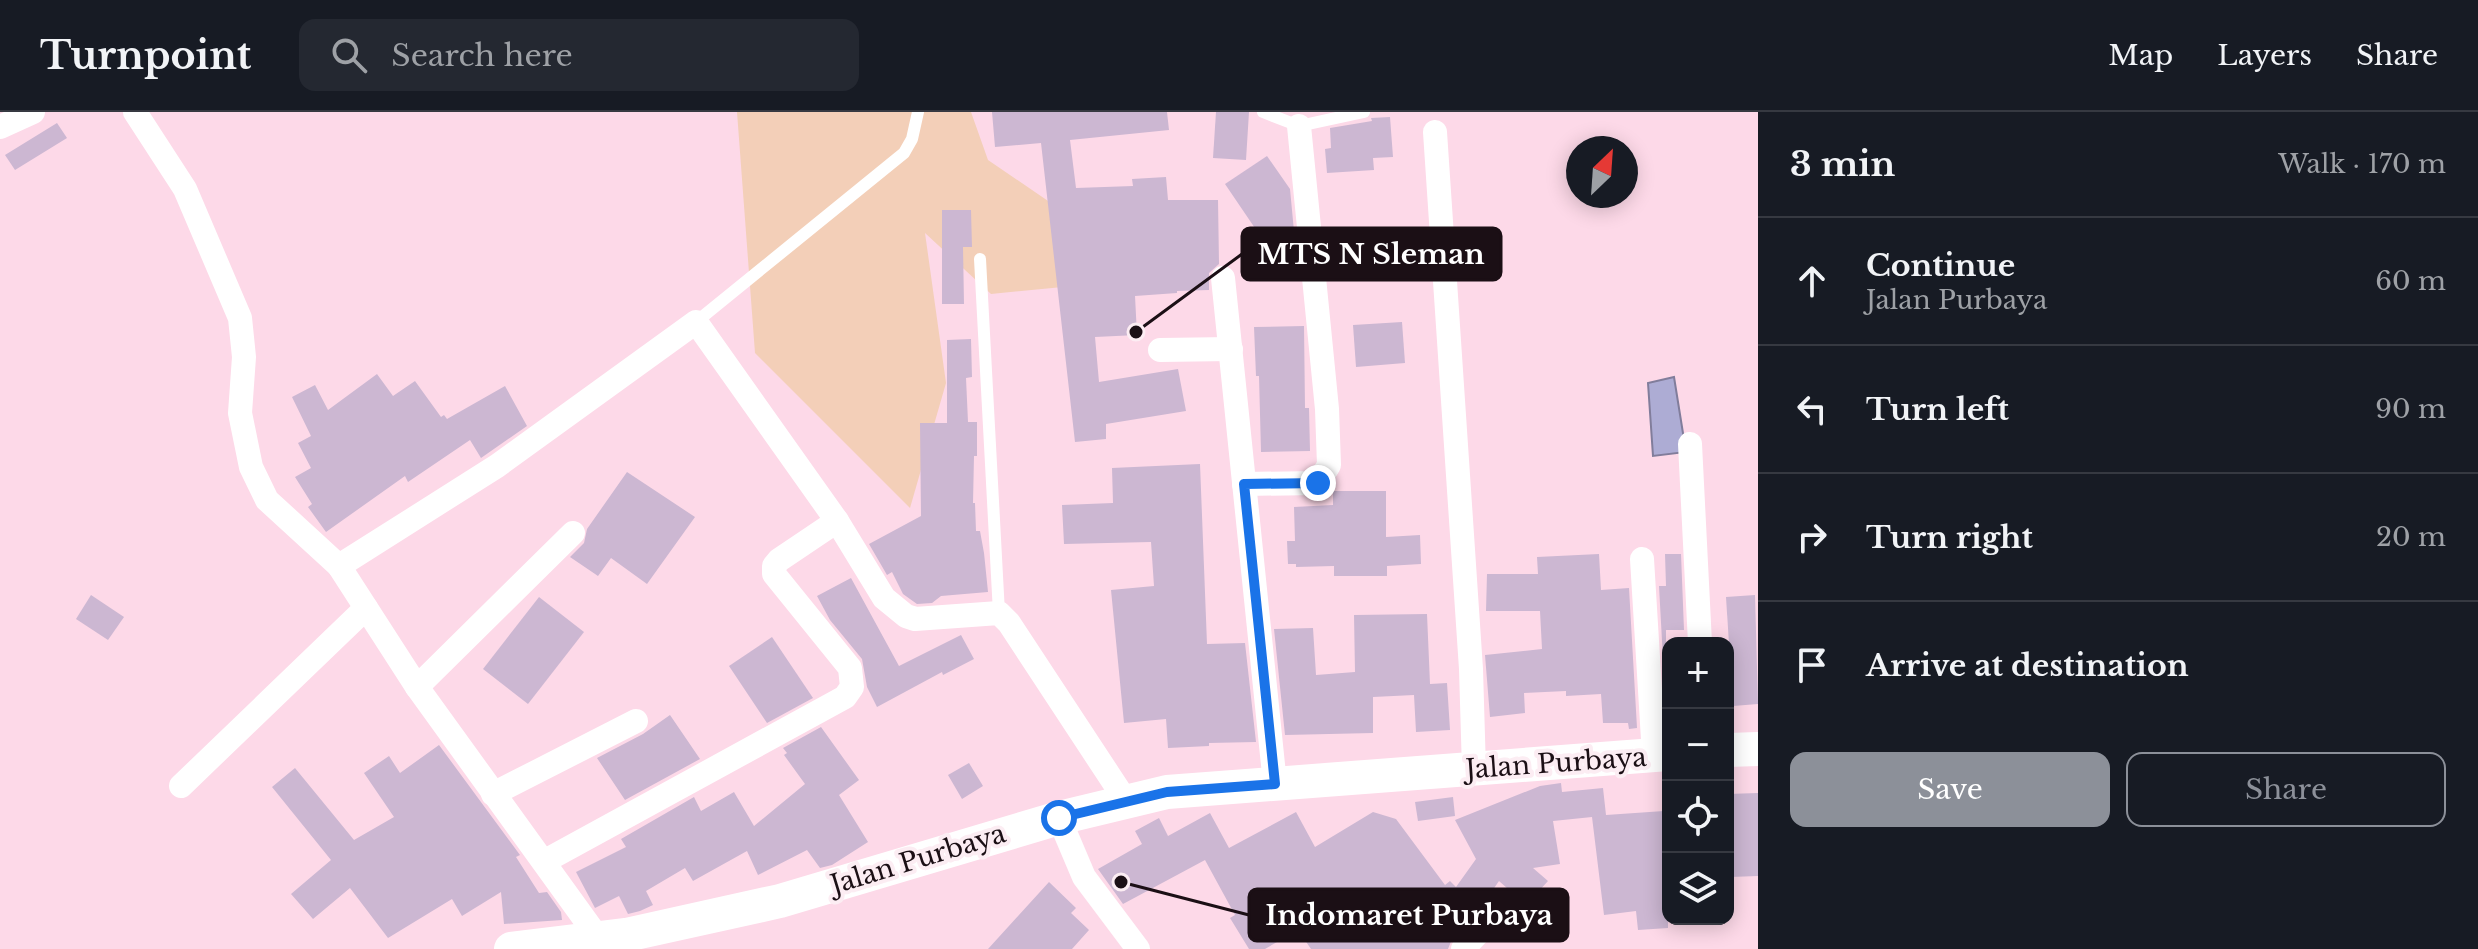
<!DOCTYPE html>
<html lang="en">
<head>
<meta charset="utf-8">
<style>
  :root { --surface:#171b24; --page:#242831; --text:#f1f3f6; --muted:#9ea1a6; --line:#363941; --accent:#8c9099 }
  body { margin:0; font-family:"Libre Baskerville",serif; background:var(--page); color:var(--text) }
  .controls { position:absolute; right:24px; bottom:24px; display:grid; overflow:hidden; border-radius:16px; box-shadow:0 4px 20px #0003 }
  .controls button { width:72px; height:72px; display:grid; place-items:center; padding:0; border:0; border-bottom:2px solid var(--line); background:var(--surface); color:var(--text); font:40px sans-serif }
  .compass { position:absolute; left:1566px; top:24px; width:72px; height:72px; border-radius:50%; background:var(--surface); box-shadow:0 4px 20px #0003; rotate:25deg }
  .stop { position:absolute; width:24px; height:24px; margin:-18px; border:6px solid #1a73e8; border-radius:50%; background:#fff }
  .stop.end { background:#1a73e8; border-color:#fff; box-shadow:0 2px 8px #0008 }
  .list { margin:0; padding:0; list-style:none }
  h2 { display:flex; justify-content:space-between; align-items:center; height:104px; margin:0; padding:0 32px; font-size:34px }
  h2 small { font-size:26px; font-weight:400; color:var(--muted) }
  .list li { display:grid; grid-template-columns:52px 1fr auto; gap:24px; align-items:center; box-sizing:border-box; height:128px; padding:0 32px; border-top:2px solid var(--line) }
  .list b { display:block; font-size:30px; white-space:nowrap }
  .list p { margin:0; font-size:26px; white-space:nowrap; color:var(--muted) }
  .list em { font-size:26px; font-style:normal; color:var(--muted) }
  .actions { display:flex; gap:16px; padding:24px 32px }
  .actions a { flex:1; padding:18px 0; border:2px solid var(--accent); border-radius:16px; text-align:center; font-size:28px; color:var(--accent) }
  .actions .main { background:var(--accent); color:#fff }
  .icon { flex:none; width:44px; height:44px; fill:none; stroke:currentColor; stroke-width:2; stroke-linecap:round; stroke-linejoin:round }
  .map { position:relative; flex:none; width:1758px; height:837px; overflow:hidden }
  header { display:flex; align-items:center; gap:48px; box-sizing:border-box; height:112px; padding:0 40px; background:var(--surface); border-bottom:2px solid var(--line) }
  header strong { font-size:38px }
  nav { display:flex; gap:44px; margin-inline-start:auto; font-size:28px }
  .search { width:560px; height:72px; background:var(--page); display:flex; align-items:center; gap:20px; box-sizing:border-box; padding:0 28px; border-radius:16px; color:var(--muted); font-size:30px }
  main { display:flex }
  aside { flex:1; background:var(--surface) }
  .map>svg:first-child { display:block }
  .green { fill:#f3cfb8 }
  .water { fill:#adacd4; stroke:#817d9b; stroke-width:2 }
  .building { fill:#ccb7d2 }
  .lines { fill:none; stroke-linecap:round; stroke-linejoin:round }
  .service { stroke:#fff; stroke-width:12 }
  .minor { stroke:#fff; stroke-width:24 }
  .secondary { stroke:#fff; stroke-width:34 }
  .route { stroke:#1a73e8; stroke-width:10 }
  .labels { text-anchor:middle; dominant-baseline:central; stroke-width:8; stroke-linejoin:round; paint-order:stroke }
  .street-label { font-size:26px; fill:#1b0f15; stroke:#fcedf3 }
  .leader { fill:none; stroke:#1b0f15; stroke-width:3 }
  .callout-dot { fill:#1b0f15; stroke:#fcedf3; stroke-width:3 }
  .callout { fill:#1b0f15; stroke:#1b0f15; stroke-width:3 }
  .callout-label { font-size:28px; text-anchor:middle; font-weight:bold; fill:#fff }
</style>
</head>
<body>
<header>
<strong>Turnpoint</strong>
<div class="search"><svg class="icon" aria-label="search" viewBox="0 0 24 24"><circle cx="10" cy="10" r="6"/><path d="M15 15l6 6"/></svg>Search here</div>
<nav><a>Map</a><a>Layers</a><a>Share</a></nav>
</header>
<main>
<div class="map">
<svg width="1758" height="837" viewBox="0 0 1758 837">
  <rect width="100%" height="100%" fill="#fdd9e8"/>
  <path class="green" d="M737,0H971L988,48L1051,91L1073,174L991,182L925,121L946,271L910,396L755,241Z"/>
  <path class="water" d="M1674,265L1686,340L1653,344L1648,271Z"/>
  <g class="building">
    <path d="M992,0H1167L1169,18L1070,28L1076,76L1133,74L1132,67L1166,65L1168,88H1218L1219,152L1209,161V178L1177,179V181L1135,184L1137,223L1095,225L1099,270L1178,257L1186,299L1106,312V327L1075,330L1041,31L995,35Z"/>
    <path d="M1216,0H1249L1246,48L1213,46Z"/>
    <path d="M1390,5L1393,45L1373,46L1374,58L1327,61L1325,37L1331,36L1330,16L1372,9L1371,6Z"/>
    <path d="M57,11L67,26L15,58L5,43Z"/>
    <path d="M1267,44L1290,77L1295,130L1266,151L1254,135L1263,128L1225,72Z"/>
    <path d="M942,98H971L972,135H963L964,192H942Z"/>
    <path d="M1402,210L1405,251L1356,255L1353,213Z"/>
    <path d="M1254,215L1304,214L1305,296H1309L1310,339L1261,340L1259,264H1256Z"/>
    <path d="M971,227L972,265L966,266L968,310H977V344H974L973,391H975L976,419H980L984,441L988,480L941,484L932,491L917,492L903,482L892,460L887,463L869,432L921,404L920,311H947V228Z"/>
    <path d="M377,262L393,284L415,269L441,305L444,303L447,307L505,274L527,314L481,346L470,328L408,370L405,364L326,420L308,395L312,392L295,365L311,356L298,331L311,324L292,285L315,273L328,298Z"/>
    <path d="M1200,352L1207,532L1245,531L1256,630L1209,631V634L1168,636L1166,607L1124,611L1111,478L1154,474L1151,430L1064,432L1062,393L1113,391L1112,356Z"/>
    <path d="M627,360L695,405L647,472L611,446L598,464L570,445L584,431L587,417Z"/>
    <path d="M1333,379H1386V425L1420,423L1421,452L1387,454V464H1334V454L1296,455V452H1288L1287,429H1295L1294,395L1333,393Z"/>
    <path d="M1599,442L1601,478L1629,476L1637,616L1629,617L1628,611H1603L1601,582L1566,584V579L1524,581L1525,601L1490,605L1485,543L1542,537L1540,499H1486L1487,462H1538L1537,445Z"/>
    <path d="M1665,442H1681L1684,518H1666V602L1659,474H1666Z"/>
    <path d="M851,466L899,554L961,523L974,547L943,563L942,560L877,595L867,575L862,547L830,508L817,484Z"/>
    <path d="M91,483L124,505L108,528L76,507Z"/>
    <path d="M1755,483L1758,592L1733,594L1726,485Z"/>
    <path d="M539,485L584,520L528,592L483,557Z"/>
    <path d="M1427,502L1430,572L1447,571L1450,618L1416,620L1414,583L1373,585V621L1285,623L1274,517L1313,516L1316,563L1355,560L1354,503Z"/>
    <path d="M772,525L813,586L767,611L729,554Z"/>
    <path d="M670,603L700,647L625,688L597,646L643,622Z"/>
    <path d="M821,615L859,668L839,683L868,730L832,753L820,756L807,738L758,763L747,739L693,769L685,756L646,779L653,793L640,799L628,802L619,784L595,796L576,760L626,735L621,727L694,685L701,699L734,680L754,714L805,672L784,643L787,641L783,636Z"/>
    <path d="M439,633L520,743L516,745L539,781L547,780L561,800L562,808L504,812L501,780L462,804L452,787L388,826L350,776L313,807L291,782L331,748L272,675L295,656L354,728L394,705L364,661L389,644L400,661Z"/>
    <path d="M969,651L983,674L962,687L948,663Z"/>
    <path d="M1561,671L1562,680L1603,676L1606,703L1664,699L1668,739V816L1638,818L1636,799L1604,803L1592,705L1553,709L1560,752L1533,756L1548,769L1526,793L1499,769L1479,798L1483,802L1471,807L1452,827L1448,837H1311L1298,818L1265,837H1249L1230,806L1235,803L1205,748L1123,792L1098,757L1142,732L1135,719L1159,706L1168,724L1210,701L1229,736L1296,700L1315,735L1373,700L1396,707L1445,773L1450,769L1456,775L1476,747L1455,708L1540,674Z"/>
    <path d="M1758,681V764L1730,765L1728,682Z"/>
    <path d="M1453,685L1455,704L1418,709L1415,690Z"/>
    <path d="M1049,770L1076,796L1071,801L1089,818L1072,837H988Z"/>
  </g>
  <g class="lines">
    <g class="service">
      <path d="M1263,0L1299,14L1364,0"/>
      <path d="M980,147L999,501"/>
      <path d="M696,210L904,41L912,27L918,0"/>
    </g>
    <g class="minor">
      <path d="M135,0L185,77L240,206L244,245L240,301L251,355L267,388L339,454L417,575L599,827"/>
      <path d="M0,15L33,0"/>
      <path d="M1435,20L1471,557L1474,658"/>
      <path d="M1223,166L1275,672"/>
      <path d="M1160,238L1231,237"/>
      <path d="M1690,332L1700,531"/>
      <path d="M1244,372L1318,371L1329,353L1327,297L1299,14"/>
      <path d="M1642,447L1654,644"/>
      <path d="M339,454L497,354L696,210L837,409L884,486L906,504L915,507L999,501L1009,511L1126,689"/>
      <path d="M417,575L573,421"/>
      <path d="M181,674L366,496"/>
      <path d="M493,682L636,609"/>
      <path d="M1059,706L1084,765L1138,837"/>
      <path d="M545,749L845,585L852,575L850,556L774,462V454L779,448L837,409"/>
      <path d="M1463,837L1482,817"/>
    </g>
    <g class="secondary">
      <path d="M1728,638L1758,637"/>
      <path d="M511,837L626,823L780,789L1059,706L1167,680L1668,642"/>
    </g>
  </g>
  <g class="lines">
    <path class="route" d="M1059,706L1167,680L1275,672L1244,372L1318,371"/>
  </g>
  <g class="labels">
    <g class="street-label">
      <text transform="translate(1556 651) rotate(-4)">Jalan Purbaya</text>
      <text transform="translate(918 747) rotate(-17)">Jalan Purbaya</text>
    </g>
  </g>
  <path class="leader" d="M1136 220L1242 142M1121 770L1249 803"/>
  <g class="callout-dot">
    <circle cx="1136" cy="220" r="8"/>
    <circle cx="1121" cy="770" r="8"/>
  </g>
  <g class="callout">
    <rect x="1242" y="116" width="259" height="52" rx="8"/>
    <rect x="1249" y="777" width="319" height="52" rx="8"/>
  </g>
  <g class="callout-label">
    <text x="1371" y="152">MTS N Sleman</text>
    <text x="1409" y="813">Indomaret Purbaya</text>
  </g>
</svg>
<div class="controls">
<button>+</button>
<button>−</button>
<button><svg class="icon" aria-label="locate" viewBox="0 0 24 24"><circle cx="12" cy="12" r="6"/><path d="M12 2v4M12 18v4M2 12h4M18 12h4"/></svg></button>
<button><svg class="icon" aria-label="layers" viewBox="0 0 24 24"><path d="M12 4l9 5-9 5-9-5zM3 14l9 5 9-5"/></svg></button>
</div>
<svg class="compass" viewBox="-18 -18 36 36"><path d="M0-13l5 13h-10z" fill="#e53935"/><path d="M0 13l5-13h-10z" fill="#9ea1a6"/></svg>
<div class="stop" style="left:1059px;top:706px"></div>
<div class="stop end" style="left:1318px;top:371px"></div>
</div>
<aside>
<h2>3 min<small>Walk · 170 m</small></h2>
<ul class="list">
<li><svg class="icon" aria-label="ahead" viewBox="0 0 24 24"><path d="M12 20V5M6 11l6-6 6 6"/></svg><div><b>Continue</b><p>Jalan Purbaya</p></div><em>60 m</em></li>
<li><svg class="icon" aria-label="left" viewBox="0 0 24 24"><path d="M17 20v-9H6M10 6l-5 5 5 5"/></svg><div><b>Turn left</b></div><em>90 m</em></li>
<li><svg class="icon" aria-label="right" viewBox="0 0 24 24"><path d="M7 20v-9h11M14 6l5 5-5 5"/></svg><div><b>Turn right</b></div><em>20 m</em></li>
<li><svg class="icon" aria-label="arrive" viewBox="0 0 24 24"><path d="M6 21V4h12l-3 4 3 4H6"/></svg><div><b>Arrive at destination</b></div></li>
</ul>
<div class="actions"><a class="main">Save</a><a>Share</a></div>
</aside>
</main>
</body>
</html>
